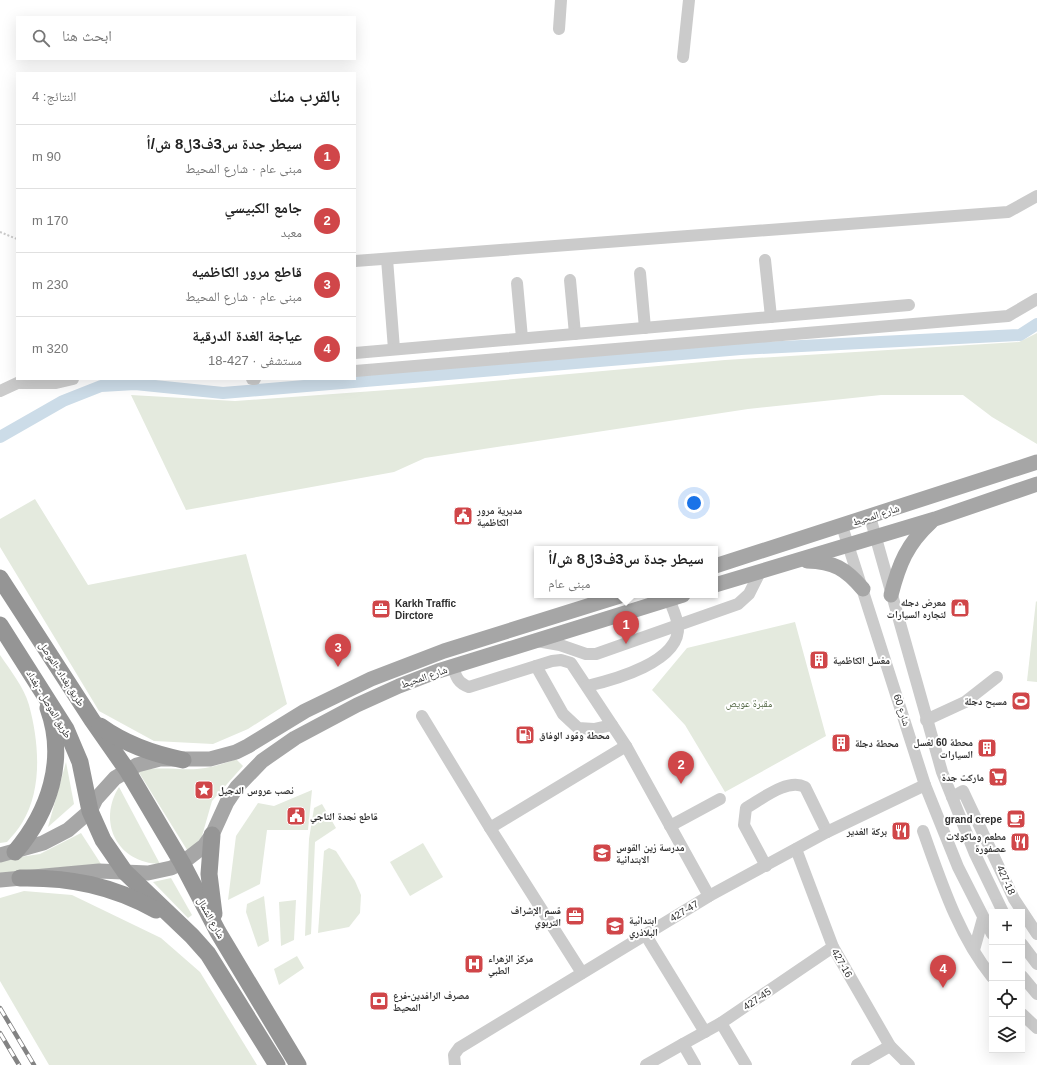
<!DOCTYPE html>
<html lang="ar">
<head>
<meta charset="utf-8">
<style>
  :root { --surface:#fff; --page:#f2f2f2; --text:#222; --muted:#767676; --line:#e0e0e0; --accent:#d04649 }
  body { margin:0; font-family:Helvetica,"Noto Naskh Arabic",sans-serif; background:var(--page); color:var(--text); direction:rtl }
  .controls { position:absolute; right:12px; bottom:12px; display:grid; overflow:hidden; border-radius:0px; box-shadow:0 4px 16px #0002 }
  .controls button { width:36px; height:36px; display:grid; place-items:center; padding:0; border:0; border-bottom:1px solid var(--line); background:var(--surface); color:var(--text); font:20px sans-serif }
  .you { position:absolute; left:694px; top:503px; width:14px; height:14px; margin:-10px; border:3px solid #fff; border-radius:50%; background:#1a73e8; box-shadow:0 0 0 6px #1a73e833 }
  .badge { display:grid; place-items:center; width:26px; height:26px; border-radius:50%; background:var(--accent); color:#fff; font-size:13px; font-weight:700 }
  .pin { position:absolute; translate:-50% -33px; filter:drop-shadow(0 1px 2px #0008) }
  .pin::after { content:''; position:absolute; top:21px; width:14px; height:12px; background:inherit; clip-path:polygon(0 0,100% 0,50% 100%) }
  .popup { position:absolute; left:534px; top:546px; width:184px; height:52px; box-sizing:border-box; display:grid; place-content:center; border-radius:0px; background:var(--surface); filter:drop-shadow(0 1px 3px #0005); font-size:13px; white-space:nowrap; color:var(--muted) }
  .popup b { font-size:15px; color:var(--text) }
  .popup::after { content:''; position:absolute; left:50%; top:100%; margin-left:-8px; border:8px solid transparent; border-top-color:var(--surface) }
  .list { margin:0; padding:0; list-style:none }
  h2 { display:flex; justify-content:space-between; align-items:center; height:52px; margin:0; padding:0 16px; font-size:17px }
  h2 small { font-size:13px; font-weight:400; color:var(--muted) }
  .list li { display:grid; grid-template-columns:26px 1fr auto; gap:12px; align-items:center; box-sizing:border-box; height:64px; padding:0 16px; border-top:1px solid var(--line) }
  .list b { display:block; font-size:15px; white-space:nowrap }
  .list p { margin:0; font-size:13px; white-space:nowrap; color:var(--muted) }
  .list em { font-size:13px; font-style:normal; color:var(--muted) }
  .icon { flex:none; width:22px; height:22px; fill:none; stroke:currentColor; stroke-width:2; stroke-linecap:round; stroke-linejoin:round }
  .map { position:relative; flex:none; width:1037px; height:1065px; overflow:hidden; direction:ltr }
  .search { position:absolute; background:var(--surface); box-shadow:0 4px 16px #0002; left:16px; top:16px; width:340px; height:44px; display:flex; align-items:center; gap:10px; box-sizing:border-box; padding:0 14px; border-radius:0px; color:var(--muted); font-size:15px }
  .panel { position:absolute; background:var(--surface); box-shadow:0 4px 16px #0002; left:16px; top:72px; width:340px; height:308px; border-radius:0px; direction:rtl }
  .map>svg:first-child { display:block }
  .green { fill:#e4eade }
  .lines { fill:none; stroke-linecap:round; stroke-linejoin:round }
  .canal { stroke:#ccdce8; stroke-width:12 }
  .path { stroke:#cbcbcb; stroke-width:2; stroke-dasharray:2 2; stroke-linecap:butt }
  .minor { stroke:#cbcbcb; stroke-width:12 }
  .major { stroke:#a6a6a6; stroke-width:15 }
  .highway { stroke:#959595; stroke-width:17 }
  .rail-casing { stroke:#838383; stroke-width:4.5 }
  .rail { stroke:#fff; stroke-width:3; stroke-dasharray:9; stroke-linecap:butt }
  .labels { text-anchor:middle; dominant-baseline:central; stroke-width:4; stroke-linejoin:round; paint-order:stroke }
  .poi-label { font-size:10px; font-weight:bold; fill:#2e2e2e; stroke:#fff; text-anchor:start }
  .street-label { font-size:10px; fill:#2e2e2e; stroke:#fff }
  .park-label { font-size:10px; fill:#506541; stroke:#fff }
</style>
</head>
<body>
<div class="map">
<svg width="1037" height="1065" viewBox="0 0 1037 1065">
  <rect width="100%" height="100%" fill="#fff"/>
  <g class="green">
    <path d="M1037,333V444L992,417L963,395H881L748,409L425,458L394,472L186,510L131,395L235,401L415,388L725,360L1019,342Z"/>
    <path d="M35,499L88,585L246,554L287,704L248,729L213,744L154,741L99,711L0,547V519Z"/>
    <path d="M1036,601L1037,602V682L1027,681Z"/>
    <path d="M795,622L826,736L725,792L685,725L652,690L687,648Z"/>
    <path d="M0,655C10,670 24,687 29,705C39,742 43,789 22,823C18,830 12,836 7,842L0,843Z"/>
    <path d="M236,759L243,766L212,801L202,836L189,853L138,771C157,766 177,770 197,769C211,768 223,764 236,759Z"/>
    <path d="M66,762L74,804L48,827Z"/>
    <path d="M119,787L160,864C117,863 97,822 119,787Z"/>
    <path d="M312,790L308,830H267L260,884L228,900L236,836L258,803L274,806Z"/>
    <path d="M322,804L336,828L315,842L311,934L305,936L309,839L314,808Z"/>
    <path d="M81,833L101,864L0,873V860L40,854Z"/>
    <path d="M423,843L443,877L410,896L390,862Z"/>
    <path d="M329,848L336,851L355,881L361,895L360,913L349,927L318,933L324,851Z"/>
    <path d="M171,878L192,915L188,918L153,882Z"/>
    <path d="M24,891L72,895L161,938L200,972L257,1065H49L0,981V898Z"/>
    <path d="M264,896L269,941L258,947L246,912L247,904Z"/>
    <path d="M296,900L294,940L281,946L279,902Z"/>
    <path d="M297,956L304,968L279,985L274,969Z"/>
  </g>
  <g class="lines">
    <path class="canal" d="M0,437L63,401L101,386L135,384L223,393L741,349L1020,335L1037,324"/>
    <path class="path" d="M0,232L17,239"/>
    <g class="minor">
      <path d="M559,29L561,0"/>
      <path d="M683,57L689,0"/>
      <path d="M387,259L394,349"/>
      <path d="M765,260L771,317"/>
      <path d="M355,261L1008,212L1037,196"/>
      <path d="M640,273L645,328"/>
      <path d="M570,280L575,334"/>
      <path d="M517,283L522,338"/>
      <path d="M355,353L909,305"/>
      <path d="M355,371L1008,316L1037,299"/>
      <path d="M252,379H255"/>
      <path d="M20,383H56L73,379"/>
      <path d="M0,391L26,379"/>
      <path d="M870,517L942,772L975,854L1003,912"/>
      <path d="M842,526L925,785L958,867L992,934"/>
      <path d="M537,641L560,645L586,654H596L738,604L749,594L760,572"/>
      <path d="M536,666L563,714L578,728L594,729L612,725"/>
      <path d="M453,667C456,677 458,683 469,687L552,661L561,660L571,663L626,746L709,896"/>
      <path d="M587,686C613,680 681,662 678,626C677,617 672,607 669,599"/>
      <path d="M422,716L490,828L582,973"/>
      <path d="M926,720L965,702L997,677"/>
      <path d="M952,797L963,791L1014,899L1037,934"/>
      <path d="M670,826L720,799"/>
      <path d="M490,828L626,746"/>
      <path d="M923,831C941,881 958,935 992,977"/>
      <path d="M796,849L833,947L890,1046L909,1065"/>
      <path d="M766,866L744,825L746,808C762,799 787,778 805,787L827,832"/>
      <path d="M645,934L705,1032"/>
      <path d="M1022,944L1037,964"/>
      <path d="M974,950L983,918"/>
      <path d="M1022,976L1037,994"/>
      <path d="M1022,1014L1037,1028"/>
      <path d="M683,1044L721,1023"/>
      <path d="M455,1065L454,1055L459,1048L709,896L827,832L925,785"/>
      <path d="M646,1065L683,1044L695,1065"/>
      <path d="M746,1065L721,1023L833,947"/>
      <path d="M857,1065L890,1046"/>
    </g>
    <g class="major">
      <path d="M807,561C834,562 845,568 863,589"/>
      <path d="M715,566L1037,462"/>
      <path d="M715,585L935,519L1037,484"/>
      <path d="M891,595C899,564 907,544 931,522"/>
      <path d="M0,855L43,843L68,830L90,811L96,799L115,778L137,765L160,759H210L236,752L248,746L305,711L371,679L444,651L623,595"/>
      <path d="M0,880L99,871L148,873L171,868L182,863L204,846L212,835L227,802L237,787L262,761L295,738L357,705L399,686L438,671L683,595"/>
    </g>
    <g class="highway">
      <path d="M0,578L92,720L127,770L182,863L218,932L298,1065"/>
      <path d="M0,625L66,729L80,762L90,811L103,840L125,872L192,936L208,954L277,1065"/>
      <path d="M100,726C125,744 153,754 183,760"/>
      <path d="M212,835L209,874L214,914"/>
      <path d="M15,852C49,812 67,760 48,708"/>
      <path d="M20,878C70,877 113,886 156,910"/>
    </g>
    <defs>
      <g id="rail">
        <path d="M0,1008L34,1065"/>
        <path d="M0,1033L19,1065"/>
      </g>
    </defs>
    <use href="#rail" class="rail-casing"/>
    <use href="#rail" class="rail"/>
  </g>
  <defs>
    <symbol id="civic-square" viewBox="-11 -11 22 22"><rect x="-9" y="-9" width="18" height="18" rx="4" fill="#d04649" stroke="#fff"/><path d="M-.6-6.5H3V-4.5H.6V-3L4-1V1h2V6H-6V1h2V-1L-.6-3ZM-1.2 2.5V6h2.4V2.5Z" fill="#fff"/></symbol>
    <symbol id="shop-square" viewBox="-11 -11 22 22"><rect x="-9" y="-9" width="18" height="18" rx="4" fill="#d04649" stroke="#fff"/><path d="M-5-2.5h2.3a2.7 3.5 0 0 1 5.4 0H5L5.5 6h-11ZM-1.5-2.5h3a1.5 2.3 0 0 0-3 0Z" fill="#fff"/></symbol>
    <symbol id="office-square" viewBox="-11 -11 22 22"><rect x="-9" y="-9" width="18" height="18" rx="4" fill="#d04649" stroke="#fff"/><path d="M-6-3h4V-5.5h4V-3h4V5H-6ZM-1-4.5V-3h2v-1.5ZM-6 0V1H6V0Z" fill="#fff"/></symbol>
    <symbol id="building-square" viewBox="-11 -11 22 22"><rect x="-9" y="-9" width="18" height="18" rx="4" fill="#d04649" stroke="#fff"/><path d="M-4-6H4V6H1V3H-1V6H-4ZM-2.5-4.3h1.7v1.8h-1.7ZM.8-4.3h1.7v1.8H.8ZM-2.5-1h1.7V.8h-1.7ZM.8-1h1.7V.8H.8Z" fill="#fff"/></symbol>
    <symbol id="stadium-square" viewBox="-11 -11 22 22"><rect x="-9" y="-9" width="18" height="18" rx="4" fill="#d04649" stroke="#fff"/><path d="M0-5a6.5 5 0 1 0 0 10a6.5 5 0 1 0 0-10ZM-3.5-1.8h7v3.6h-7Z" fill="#fff"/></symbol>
    <symbol id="fuel-square" viewBox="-11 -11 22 22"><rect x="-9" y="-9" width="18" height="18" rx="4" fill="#d04649" stroke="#fff"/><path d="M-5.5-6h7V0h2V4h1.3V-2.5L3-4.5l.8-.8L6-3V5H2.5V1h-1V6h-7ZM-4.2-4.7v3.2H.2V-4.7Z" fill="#fff"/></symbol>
    <symbol id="supermarket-square" viewBox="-11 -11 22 22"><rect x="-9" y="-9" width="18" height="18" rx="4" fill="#d04649" stroke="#fff"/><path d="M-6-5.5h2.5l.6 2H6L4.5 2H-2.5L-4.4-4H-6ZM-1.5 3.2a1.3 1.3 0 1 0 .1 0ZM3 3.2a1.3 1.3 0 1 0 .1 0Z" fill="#fff"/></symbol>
    <symbol id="sight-square" viewBox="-11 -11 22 22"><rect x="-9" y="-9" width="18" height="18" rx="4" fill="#d04649" stroke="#fff"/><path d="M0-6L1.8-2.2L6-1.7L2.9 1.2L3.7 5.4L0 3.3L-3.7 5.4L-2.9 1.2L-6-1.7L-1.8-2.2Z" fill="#fff"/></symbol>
    <symbol id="cafe-square" viewBox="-11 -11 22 22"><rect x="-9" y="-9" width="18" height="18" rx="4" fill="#d04649" stroke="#fff"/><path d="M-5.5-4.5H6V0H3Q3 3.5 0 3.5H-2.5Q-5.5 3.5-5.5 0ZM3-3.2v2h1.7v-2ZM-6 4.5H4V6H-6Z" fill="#fff"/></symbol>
    <symbol id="restaurant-square" viewBox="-11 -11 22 22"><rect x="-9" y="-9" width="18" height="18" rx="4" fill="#d04649" stroke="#fff"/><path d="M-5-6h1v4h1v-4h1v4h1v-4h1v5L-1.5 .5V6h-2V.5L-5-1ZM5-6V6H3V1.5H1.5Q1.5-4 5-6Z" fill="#fff"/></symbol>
    <symbol id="school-square" viewBox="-11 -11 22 22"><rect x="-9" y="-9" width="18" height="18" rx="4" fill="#d04649" stroke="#fff"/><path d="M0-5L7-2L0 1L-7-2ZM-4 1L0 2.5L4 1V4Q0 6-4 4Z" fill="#fff"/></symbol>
    <symbol id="hospital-square" viewBox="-11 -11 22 22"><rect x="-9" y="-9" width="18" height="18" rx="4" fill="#d04649" stroke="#fff"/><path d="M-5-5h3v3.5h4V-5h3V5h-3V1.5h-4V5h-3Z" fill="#fff"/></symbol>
    <symbol id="bank-square" viewBox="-11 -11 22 22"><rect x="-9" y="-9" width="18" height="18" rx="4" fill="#d04649" stroke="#fff"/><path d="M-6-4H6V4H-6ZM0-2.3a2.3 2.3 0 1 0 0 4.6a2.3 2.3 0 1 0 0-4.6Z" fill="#fff"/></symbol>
  </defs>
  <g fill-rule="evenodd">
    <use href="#civic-square" x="452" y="505" width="22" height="22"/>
    <use href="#shop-square" x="949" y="597" width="22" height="22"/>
    <use href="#office-square" x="370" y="598" width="22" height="22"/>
    <use href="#building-square" x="808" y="649" width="22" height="22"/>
    <use href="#stadium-square" x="1010" y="690" width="22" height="22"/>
    <use href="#fuel-square" x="514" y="724" width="22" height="22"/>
    <use href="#building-square" x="830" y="732" width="22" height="22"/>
    <use href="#building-square" x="976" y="737" width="22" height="22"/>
    <use href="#supermarket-square" x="987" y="766" width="22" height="22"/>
    <use href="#sight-square" x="193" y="779" width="22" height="22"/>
    <use href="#civic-square" x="285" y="805" width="22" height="22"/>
    <use href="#cafe-square" x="1005" y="808" width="22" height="22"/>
    <use href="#restaurant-square" x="890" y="820" width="22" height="22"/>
    <use href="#restaurant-square" x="1009" y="831" width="22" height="22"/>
    <use href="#school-square" x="591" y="842" width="22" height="22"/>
    <use href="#office-square" x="564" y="905" width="22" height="22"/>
    <use href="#school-square" x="604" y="915" width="22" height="22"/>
    <use href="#hospital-square" x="463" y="953" width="22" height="22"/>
    <use href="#bank-square" x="368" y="990" width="22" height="22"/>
  </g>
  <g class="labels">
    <g class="poi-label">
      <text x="477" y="510">مديرية مرور<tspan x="477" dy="12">الكاظمية</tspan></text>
      <text x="946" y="602" text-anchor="end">معرض دجله<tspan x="946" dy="12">لتجاره السيارات</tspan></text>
      <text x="395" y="603">Karkh Traffic<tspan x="395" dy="12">Dirctore</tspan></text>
      <text x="833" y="660">مغسل الكاظمية</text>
      <text x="1007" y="701" text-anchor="end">مسبح دجلة</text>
      <text x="539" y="735">محطة وقود الوفاق</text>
      <text x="973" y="742" text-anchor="end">محطة 60 لغسل<tspan x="973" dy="12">السيارات</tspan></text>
      <text x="855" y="743">محطة دجلة</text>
      <text x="984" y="777" text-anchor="end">ماركت جدة</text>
      <text x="218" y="790">نصب عروس الدجيل</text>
      <text x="310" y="816">قاطع نجدة التاجي</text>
      <text x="1002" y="819" text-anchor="end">grand crepe</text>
      <text x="887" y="831" text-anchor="end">بركة الغدير</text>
      <text x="1006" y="836" text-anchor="end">مطعم وماكولات<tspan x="1006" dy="12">عصفورة</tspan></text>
      <text x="616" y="847">مدرسة زين القوس<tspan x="616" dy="12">الابتدائية</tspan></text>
      <text x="561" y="910" text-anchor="end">قسم الإشراف<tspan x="561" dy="12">التربوي</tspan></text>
      <text x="629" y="920">ابتدائية<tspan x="629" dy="12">البلاذري</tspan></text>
      <text x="488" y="958">مركز الزهراء<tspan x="488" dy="12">الطبي</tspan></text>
      <text x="393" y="995">مصرف الرافدين-فرع<tspan x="393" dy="12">المحيط</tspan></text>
    </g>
    <g class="street-label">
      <text transform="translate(876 515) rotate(-18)">شارع المحيط</text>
      <text transform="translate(62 674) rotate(57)">طريق بغداد -الموصل</text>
      <text transform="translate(424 677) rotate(-19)">شارع المحيط</text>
      <text transform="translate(49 704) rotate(59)">طريق الموصل - بغداد</text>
      <text transform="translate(902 710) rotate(72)">شارع 60</text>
      <text transform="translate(1006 880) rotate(66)">427-18</text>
      <text transform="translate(684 911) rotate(-31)">427-47</text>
      <text transform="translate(211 918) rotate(61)">شارع الشمال</text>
      <text transform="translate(842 963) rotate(60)">427-16</text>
      <text transform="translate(757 999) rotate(-34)">427-45</text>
    </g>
    <g class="park-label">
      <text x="749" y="703">مقبرة عويص</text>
    </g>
  </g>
</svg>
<div class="controls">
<button>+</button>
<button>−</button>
<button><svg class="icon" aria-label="locate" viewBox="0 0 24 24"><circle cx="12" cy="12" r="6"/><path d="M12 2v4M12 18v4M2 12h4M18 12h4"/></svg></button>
<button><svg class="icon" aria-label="layers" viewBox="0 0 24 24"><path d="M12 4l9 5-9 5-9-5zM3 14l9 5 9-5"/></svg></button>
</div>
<div class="you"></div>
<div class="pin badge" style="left:626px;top:644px">1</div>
<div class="popup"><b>سيطر جدة س3ف3ل8 ش/أ</b>مبنى عام</div>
<div class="pin badge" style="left:681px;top:784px">2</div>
<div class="pin badge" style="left:338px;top:667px">3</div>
<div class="pin badge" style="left:943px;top:988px">4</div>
<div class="search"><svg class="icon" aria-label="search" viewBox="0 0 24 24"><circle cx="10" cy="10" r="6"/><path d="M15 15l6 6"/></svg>ابحث هنا</div>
<section class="panel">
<h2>بالقرب منك<small>النتائج: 4</small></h2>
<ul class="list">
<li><span class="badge">1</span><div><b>سيطر جدة س3ف3ل8 ش/أ</b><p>مبنى عام · شارع المحيط</p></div><em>90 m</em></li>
<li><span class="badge">2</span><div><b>جامع الكبيسي</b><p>معبد</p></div><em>170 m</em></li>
<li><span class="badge">3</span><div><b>قاطع مرور الكاظميه</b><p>مبنى عام · شارع المحيط</p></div><em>230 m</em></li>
<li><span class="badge">4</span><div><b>عياجة الغدة الدرقية</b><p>مستشفى · 427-18</p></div><em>320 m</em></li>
</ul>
</section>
</div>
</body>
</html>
